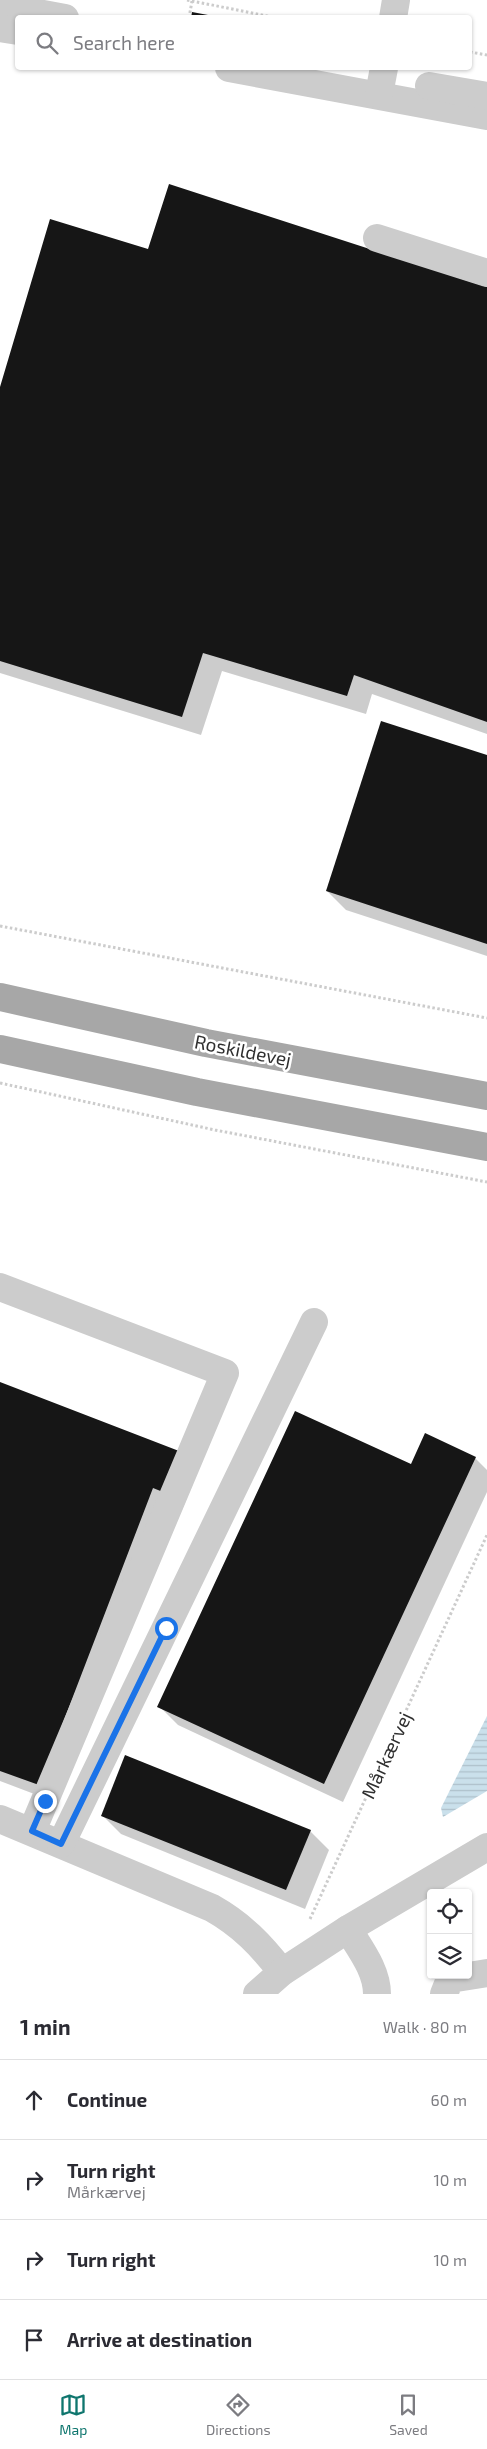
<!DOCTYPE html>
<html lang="en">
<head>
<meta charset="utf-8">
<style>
  :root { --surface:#fff; --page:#f2f2f3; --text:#2b2b33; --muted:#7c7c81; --line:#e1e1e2; --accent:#0f766e }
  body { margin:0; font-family:"Exo 2",sans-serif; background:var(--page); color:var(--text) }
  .controls { position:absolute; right:15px; bottom:15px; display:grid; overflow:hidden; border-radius:5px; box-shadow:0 1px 4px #0004 }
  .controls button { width:45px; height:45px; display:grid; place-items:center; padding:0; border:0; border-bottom:1px solid var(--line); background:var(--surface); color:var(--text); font:25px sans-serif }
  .stop { position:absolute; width:15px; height:15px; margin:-11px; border:4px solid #1a73e8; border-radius:50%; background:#fff }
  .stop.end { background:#1a73e8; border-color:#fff; box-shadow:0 1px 5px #0008 }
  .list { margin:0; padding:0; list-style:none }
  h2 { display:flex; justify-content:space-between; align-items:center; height:65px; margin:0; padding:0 20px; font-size:21px }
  h2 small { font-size:16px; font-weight:400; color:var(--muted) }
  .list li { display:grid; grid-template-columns:32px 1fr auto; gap:15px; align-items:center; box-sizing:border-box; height:80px; padding:0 20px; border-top:1px solid var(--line) }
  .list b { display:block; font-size:19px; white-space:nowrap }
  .list p { margin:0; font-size:16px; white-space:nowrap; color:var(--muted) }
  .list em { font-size:16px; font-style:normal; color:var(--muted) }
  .icon { flex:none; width:28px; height:28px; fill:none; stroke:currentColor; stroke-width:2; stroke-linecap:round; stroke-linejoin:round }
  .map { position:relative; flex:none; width:487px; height:1994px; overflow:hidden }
  .search { position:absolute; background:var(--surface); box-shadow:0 1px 4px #0004; left:15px; right:15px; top:15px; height:55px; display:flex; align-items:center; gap:12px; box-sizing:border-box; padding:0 18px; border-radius:5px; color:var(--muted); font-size:19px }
  .sheet { height:385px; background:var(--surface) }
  nav { display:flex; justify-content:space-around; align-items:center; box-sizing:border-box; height:70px; border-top:1px solid var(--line); background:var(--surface); font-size:14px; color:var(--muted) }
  nav a { display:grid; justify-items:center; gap:2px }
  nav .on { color:var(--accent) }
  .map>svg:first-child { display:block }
  .water { fill:url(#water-rules) }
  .shadow { fill:#0003 }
  .building { fill:#161616 }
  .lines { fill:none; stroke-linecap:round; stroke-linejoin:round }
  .path { stroke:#ccc; stroke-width:3; stroke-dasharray:2.5 2.5; stroke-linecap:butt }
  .minor { stroke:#ccc; stroke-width:28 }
  .major { stroke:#a7a7a7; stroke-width:28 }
  .route { stroke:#1a73e8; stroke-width:6 }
  .labels { text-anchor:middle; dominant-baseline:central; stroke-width:5; stroke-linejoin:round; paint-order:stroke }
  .street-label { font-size:19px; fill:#2f2f2f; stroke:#fff }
</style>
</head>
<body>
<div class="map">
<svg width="487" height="1994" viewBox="0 0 487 1994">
  <defs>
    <pattern id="water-rules" width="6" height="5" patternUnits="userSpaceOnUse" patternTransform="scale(1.25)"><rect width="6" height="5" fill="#cae0eb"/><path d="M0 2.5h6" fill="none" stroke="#aec0ca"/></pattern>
  </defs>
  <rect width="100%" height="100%" fill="#fff"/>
  <path class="water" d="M487,1716V1791L443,1817L441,1808Z"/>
  <g class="shadow">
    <path d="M149,251L487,289V734L372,694L366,714L222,671L201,735L0,673V392Z"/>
    <path d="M487,757V956L346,910L327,891Z"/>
    <path d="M0,1384L198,1471L182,1510L172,1506L58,1803L0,1781Z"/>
    <path d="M475,1458L487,1470V1492L343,1802L178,1725L159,1706L411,1466Z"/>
    <path d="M102,1815L310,1831L329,1850L305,1909L121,1834Z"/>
  </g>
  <g class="building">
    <path d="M192,12L208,15L207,18H191Z"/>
    <path d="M169,184L487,287V722L354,675L347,696L203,653L182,717L0,661V387L50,219L148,249Z"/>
    <path d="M381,721L487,755V944L326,891Z"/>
    <path d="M0,1382L179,1451L163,1492L153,1488L39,1785L0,1771Z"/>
    <path d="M295,1411L411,1464L425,1433L476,1457L324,1784L157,1707Z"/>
    <path d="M125,1755L311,1830L286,1890L101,1816Z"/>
  </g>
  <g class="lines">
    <g class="path">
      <path d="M187,0L277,18"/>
      <path d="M189,18L192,1"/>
      <path d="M470,52L487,55"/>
      <path d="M0,926L487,1018"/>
      <path d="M0,1083L215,1130L487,1182"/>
      <path d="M310,1919L487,1535"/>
    </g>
    <g class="minor">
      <path d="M0,6L65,18"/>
      <path d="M393,18L396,0"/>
      <path d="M0,28L18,31"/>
      <path d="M229,68L487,116"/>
      <path d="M429,86L487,96"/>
      <path d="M379,94L384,68"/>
      <path d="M377,238L487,273"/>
      <path d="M0,1287L225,1373L32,1831"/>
      <path d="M0,1819L212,1908C242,1925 261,1945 282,1972"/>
      <path d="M61,1844L314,1322"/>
      <path d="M348,1929C360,1949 377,1970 377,1994"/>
      <path d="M257,1994L282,1972L348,1929L487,1847"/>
      <path d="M444,1994L450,1979L487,1973"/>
    </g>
    <g class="major">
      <path d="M0,997L206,1043L487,1096"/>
      <path d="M0,1049L197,1092L487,1147"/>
    </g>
  </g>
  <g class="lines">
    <path class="route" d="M45,1801L32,1831L61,1844L166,1628"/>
  </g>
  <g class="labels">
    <g class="street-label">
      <text transform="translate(243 1050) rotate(11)">Roskildevej</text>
      <text transform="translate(386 1755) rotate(-65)">Mårkærvej</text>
    </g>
  </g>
</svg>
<div class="controls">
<button><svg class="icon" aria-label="locate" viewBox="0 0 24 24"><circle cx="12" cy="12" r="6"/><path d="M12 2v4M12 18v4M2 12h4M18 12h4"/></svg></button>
<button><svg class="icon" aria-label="layers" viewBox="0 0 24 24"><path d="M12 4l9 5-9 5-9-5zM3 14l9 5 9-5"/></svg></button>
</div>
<div class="stop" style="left:166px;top:1628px"></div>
<div class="stop end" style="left:45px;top:1801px"></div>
<div class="search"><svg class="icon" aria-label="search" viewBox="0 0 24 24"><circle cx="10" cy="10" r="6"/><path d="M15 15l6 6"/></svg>Search here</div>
</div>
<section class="sheet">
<h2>1 min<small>Walk · 80 m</small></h2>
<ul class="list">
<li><svg class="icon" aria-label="ahead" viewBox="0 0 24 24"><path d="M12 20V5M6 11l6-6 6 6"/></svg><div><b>Continue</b></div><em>60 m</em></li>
<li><svg class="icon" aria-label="right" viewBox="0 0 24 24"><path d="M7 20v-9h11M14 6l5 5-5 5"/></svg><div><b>Turn right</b><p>Mårkærvej</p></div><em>10 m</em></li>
<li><svg class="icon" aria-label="right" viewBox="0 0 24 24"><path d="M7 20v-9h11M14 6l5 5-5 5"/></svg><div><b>Turn right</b></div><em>10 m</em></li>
<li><svg class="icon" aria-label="arrive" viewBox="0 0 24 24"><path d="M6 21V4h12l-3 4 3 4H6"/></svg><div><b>Arrive at destination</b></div></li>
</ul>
</section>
<nav>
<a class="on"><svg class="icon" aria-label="map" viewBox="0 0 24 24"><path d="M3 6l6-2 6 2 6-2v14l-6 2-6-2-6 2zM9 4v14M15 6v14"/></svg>Map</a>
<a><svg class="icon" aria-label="directions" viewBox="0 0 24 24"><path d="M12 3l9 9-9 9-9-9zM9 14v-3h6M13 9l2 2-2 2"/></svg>Directions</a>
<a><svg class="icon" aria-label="saved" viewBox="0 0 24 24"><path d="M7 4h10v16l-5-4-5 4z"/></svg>Saved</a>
</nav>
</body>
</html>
